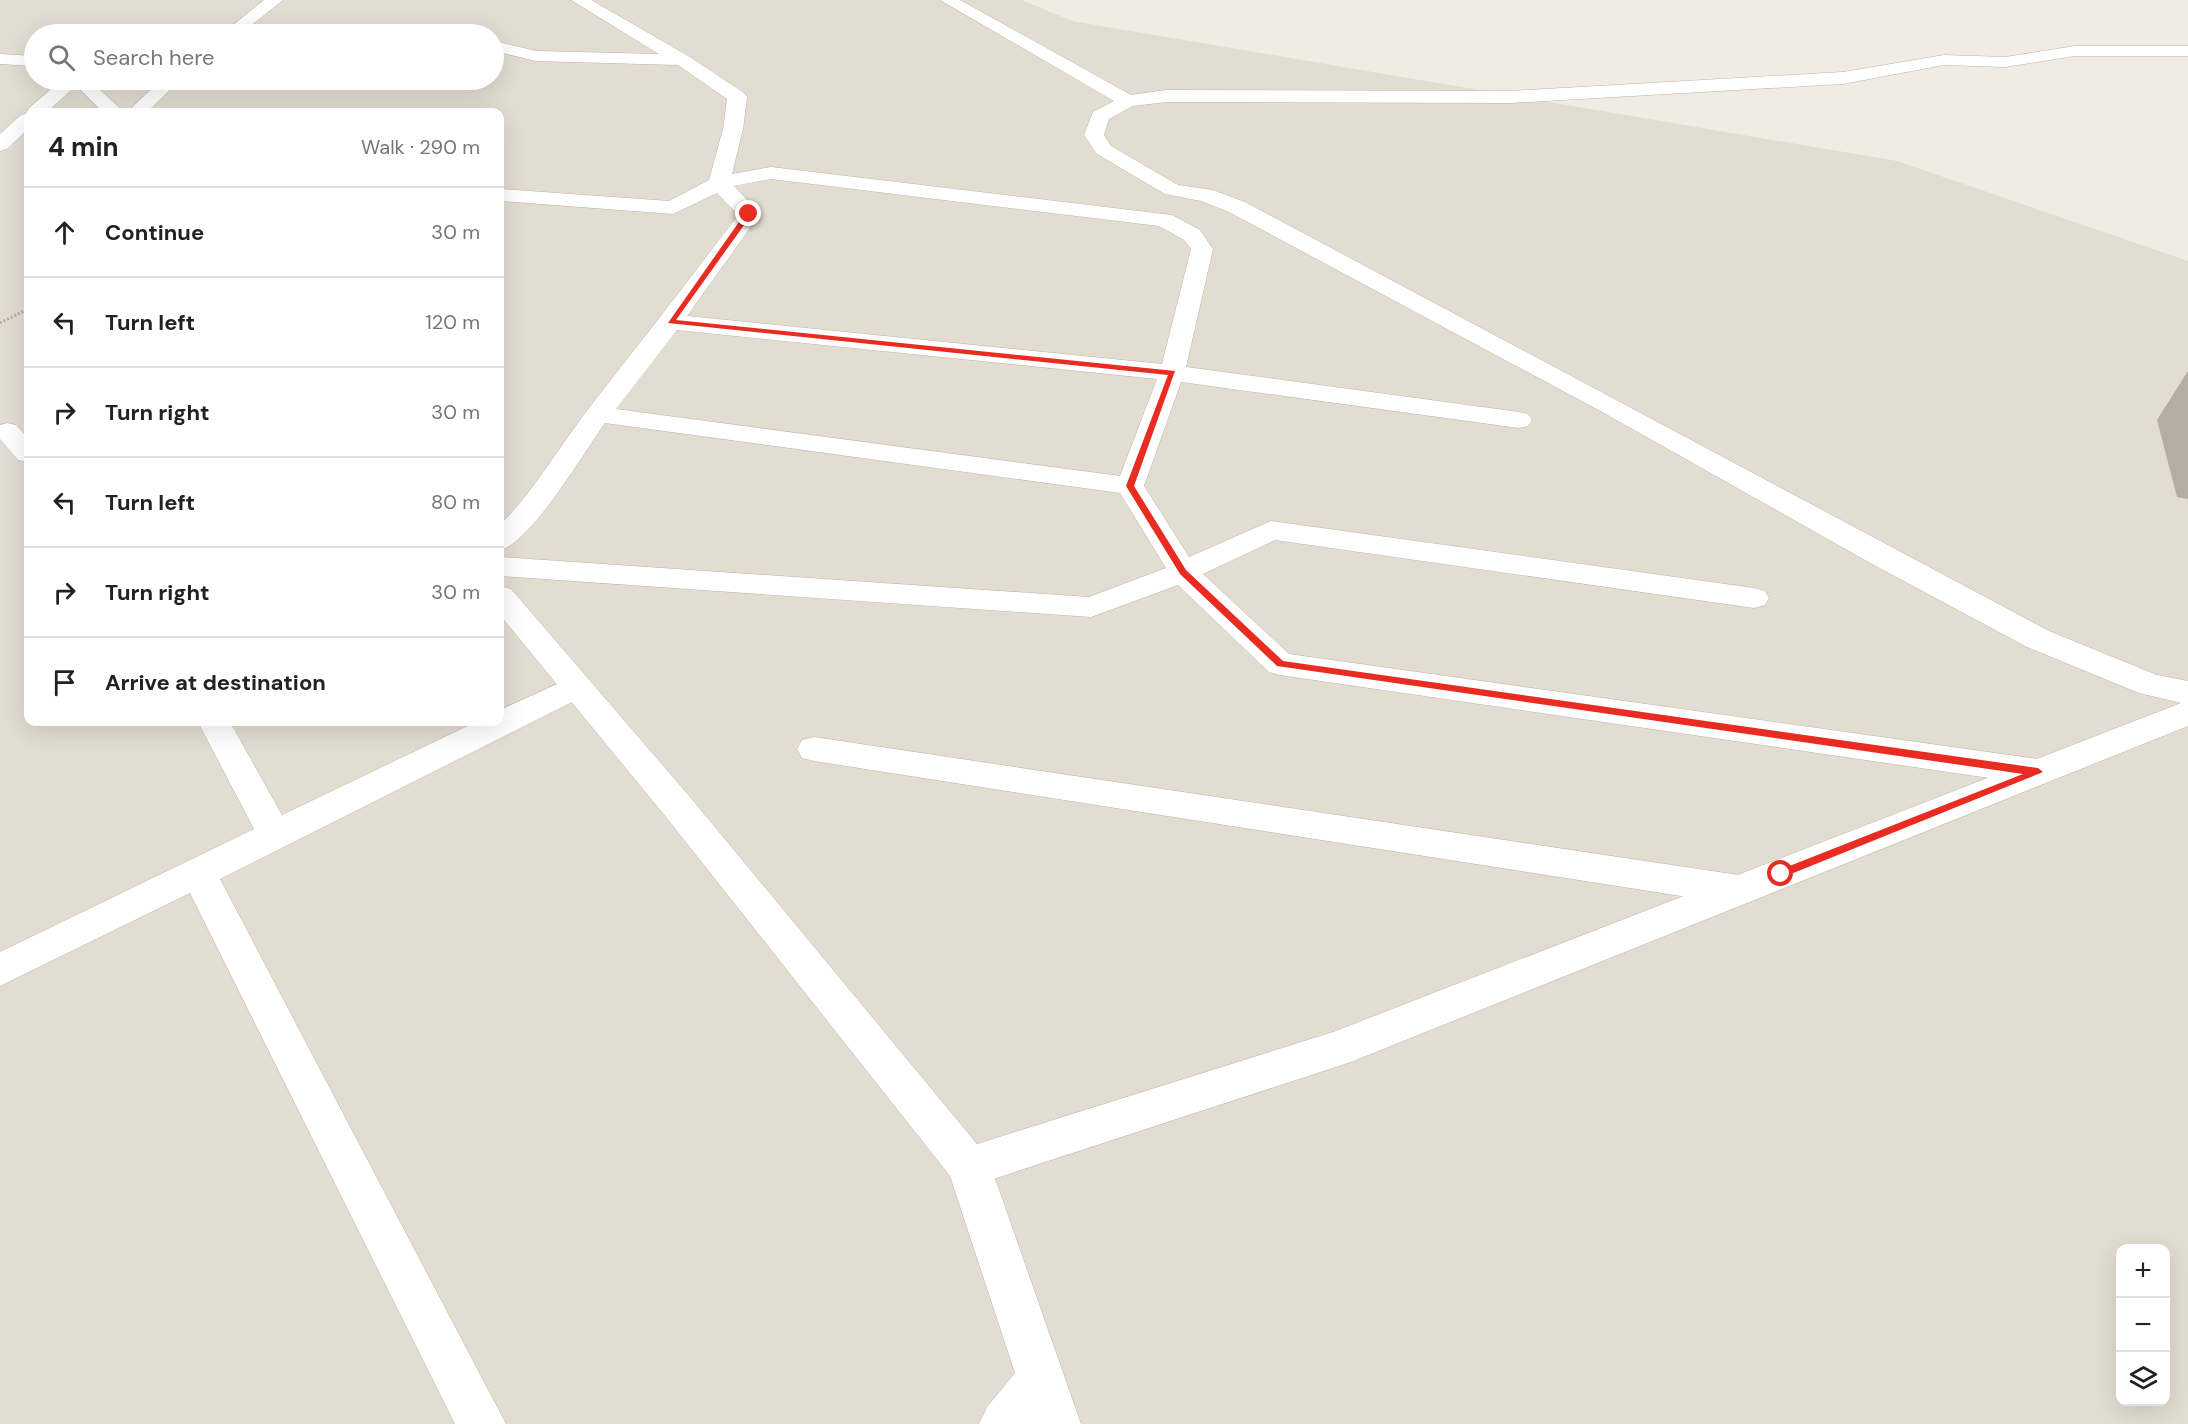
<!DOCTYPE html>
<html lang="en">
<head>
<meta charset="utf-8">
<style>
  :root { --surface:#fff; --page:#f2f2f2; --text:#222; --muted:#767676; --line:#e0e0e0 }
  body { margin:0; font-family:"DM Sans",sans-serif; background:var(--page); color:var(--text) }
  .controls { position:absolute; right:18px; bottom:18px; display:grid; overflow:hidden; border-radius:12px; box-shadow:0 6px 24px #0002 }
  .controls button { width:54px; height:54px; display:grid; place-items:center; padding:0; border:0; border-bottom:2px solid var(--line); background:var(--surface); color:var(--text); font:30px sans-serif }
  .stop { position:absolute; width:18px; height:18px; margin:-14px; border:4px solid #e92c21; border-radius:50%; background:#fff }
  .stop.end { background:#e92c21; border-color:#fff; box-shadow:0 2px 6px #0008 }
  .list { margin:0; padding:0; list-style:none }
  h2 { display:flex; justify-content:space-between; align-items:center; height:78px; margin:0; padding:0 24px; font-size:26px }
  h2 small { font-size:20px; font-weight:400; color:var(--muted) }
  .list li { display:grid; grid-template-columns:39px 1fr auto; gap:18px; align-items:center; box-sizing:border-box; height:90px; padding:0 24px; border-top:2px solid var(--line) }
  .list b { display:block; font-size:22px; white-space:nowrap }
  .list em { font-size:20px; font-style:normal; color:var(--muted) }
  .icon { flex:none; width:33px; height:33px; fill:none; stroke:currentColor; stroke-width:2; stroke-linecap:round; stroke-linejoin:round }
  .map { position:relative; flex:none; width:2188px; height:1424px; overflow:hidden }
  .search { position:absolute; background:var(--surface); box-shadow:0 6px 24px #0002; left:24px; top:24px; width:480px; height:66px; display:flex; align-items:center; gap:15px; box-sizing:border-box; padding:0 21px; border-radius:33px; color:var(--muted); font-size:22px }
  .panel { position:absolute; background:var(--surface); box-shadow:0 6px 24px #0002; left:24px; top:108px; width:480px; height:618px; border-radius:12px }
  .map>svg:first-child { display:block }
  .residential { fill:#e3dcd1; fill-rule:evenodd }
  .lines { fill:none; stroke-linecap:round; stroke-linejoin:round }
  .minor-casing { stroke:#bdb4aa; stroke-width:1 }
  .tertiary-casing { stroke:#bdb4aa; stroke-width:1 }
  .path { stroke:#bbac99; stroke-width:3; stroke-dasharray:2 2; stroke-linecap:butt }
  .minor { fill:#fff; fill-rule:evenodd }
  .tertiary { fill:#fff; fill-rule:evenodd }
  .wall { fill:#b5aca2 }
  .route { fill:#e92c21 }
</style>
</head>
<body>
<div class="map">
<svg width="2188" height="1424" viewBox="0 0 2188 1424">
  <rect width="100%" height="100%" fill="#f0ebe3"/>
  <path class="residential" d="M0,0H1022L1072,21L1897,161L2188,261V1424H0ZM34,34H494V80H34ZM28,112H500V722H28ZM2120,1248H2166V1402H2120Z"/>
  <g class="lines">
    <defs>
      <g id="minor">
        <path d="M264,0H283L240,34H222Z"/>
        <path d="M571,0H591L690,57L744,93L747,97L743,129L732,174L771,167L1172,215L1200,230L1213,249L1186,367L1519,412L1528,414L1532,420L1528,426L1519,428L1181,382L1144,486L1189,557L1271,521L1754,588L1765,591L1769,598L1765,605L1754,608L1275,540L1203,574L1289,654L2038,759L2050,763L2055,772L2050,781L2038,785L1280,675L1269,672L1178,585L1091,617L500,576V557L1089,597L1166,568L1120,493L605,423C585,451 530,544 500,550V525C534,491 559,447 589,408C639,344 689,280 738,215L717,193L673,214L500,201V189L669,201L709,180L723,129L727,99L678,65L536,61L494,51V41L536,51L659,54ZM771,179L1159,226L1184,240L1191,249L1162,364L687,316L760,214L734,186ZM677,330L1157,379L1120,476L616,409Z"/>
        <path d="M62,80H82L47,112H28V129L7,149L0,151V134L21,115L27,113L29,108Z"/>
        <path d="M161,80H180L147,112H127Z"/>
        <path d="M7,423L16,425L28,438V462L18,460L0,439V425Z"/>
        <path d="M575,676L586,679L591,687L586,695L220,879L506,1424H455L190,893L0,986V952L254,829L198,722H230L282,815L476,722H500V710Z"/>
        <path d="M814,737L1739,875L1752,879L1758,890L1752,901L1739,905L814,761L802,758L797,749L802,740Z"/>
        <path d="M969,1147L984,1153L991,1167L1081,1424H979L987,1407L1015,1373L947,1167L954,1153Z"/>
      </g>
      <g id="tertiary">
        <path d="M940,0H960L1131,95L1166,90L1510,91L1843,72L1944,55L2005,57L2075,46H2188V56H2075L2005,67L1944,65L1843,84L1510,103L1166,102L1133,106L1109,119L1104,135L1111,146L1178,185L1213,190L1245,202L2049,631L2157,675L2188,681V726L1351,1062L969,1187L954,1181L666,817L500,615V586L511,589L690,797L977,1144L1333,1032L2181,703L2139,693L2027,647L1874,565L1604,413L1229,212L1201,201L1165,194L1097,154L1084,135L1093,112L1114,101Z"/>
        <path d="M0,54L34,56V66L0,64Z"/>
        <path d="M70,80H89L124,112H103Z"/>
      </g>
    </defs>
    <use href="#minor" class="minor-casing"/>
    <use href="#tertiary" class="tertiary-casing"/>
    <path class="path" d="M0,323L28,309"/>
    <use href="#minor" class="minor"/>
    <use href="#tertiary" class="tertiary"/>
  </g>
  <path class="wall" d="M2188,371V499L2177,497L2157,420Z"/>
  <path class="route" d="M746,212L752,214L676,320L1175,371L1134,486L1186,570L1283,661L2038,768L2043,772L1781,878L1776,874L1777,871L2023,774L1277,666L1180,574L1126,486L1168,375L668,323Z"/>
</svg>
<div class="controls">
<button>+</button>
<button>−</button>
<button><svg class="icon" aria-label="layers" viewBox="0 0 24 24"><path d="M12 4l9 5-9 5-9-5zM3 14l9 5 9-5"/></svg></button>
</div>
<div class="stop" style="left:1781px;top:874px"></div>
<div class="stop end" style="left:749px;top:214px"></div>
<div class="search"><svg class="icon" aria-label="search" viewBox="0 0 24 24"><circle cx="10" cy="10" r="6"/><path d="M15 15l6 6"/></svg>Search here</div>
<section class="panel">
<h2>4 min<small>Walk · 290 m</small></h2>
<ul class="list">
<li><svg class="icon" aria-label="ahead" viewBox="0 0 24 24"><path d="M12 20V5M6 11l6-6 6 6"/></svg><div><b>Continue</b></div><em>30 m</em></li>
<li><svg class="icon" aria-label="left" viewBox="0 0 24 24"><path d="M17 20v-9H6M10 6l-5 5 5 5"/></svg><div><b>Turn left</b></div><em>120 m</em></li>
<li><svg class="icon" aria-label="right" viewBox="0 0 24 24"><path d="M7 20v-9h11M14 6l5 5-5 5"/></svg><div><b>Turn right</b></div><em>30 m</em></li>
<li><svg class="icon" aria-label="left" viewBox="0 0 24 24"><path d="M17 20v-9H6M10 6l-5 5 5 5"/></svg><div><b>Turn left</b></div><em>80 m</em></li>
<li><svg class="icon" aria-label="right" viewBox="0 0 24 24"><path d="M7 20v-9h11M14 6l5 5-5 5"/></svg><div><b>Turn right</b></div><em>30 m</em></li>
<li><svg class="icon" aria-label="arrive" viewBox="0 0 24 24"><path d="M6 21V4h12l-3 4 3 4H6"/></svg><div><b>Arrive at destination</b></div></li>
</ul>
</section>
</div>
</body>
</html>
